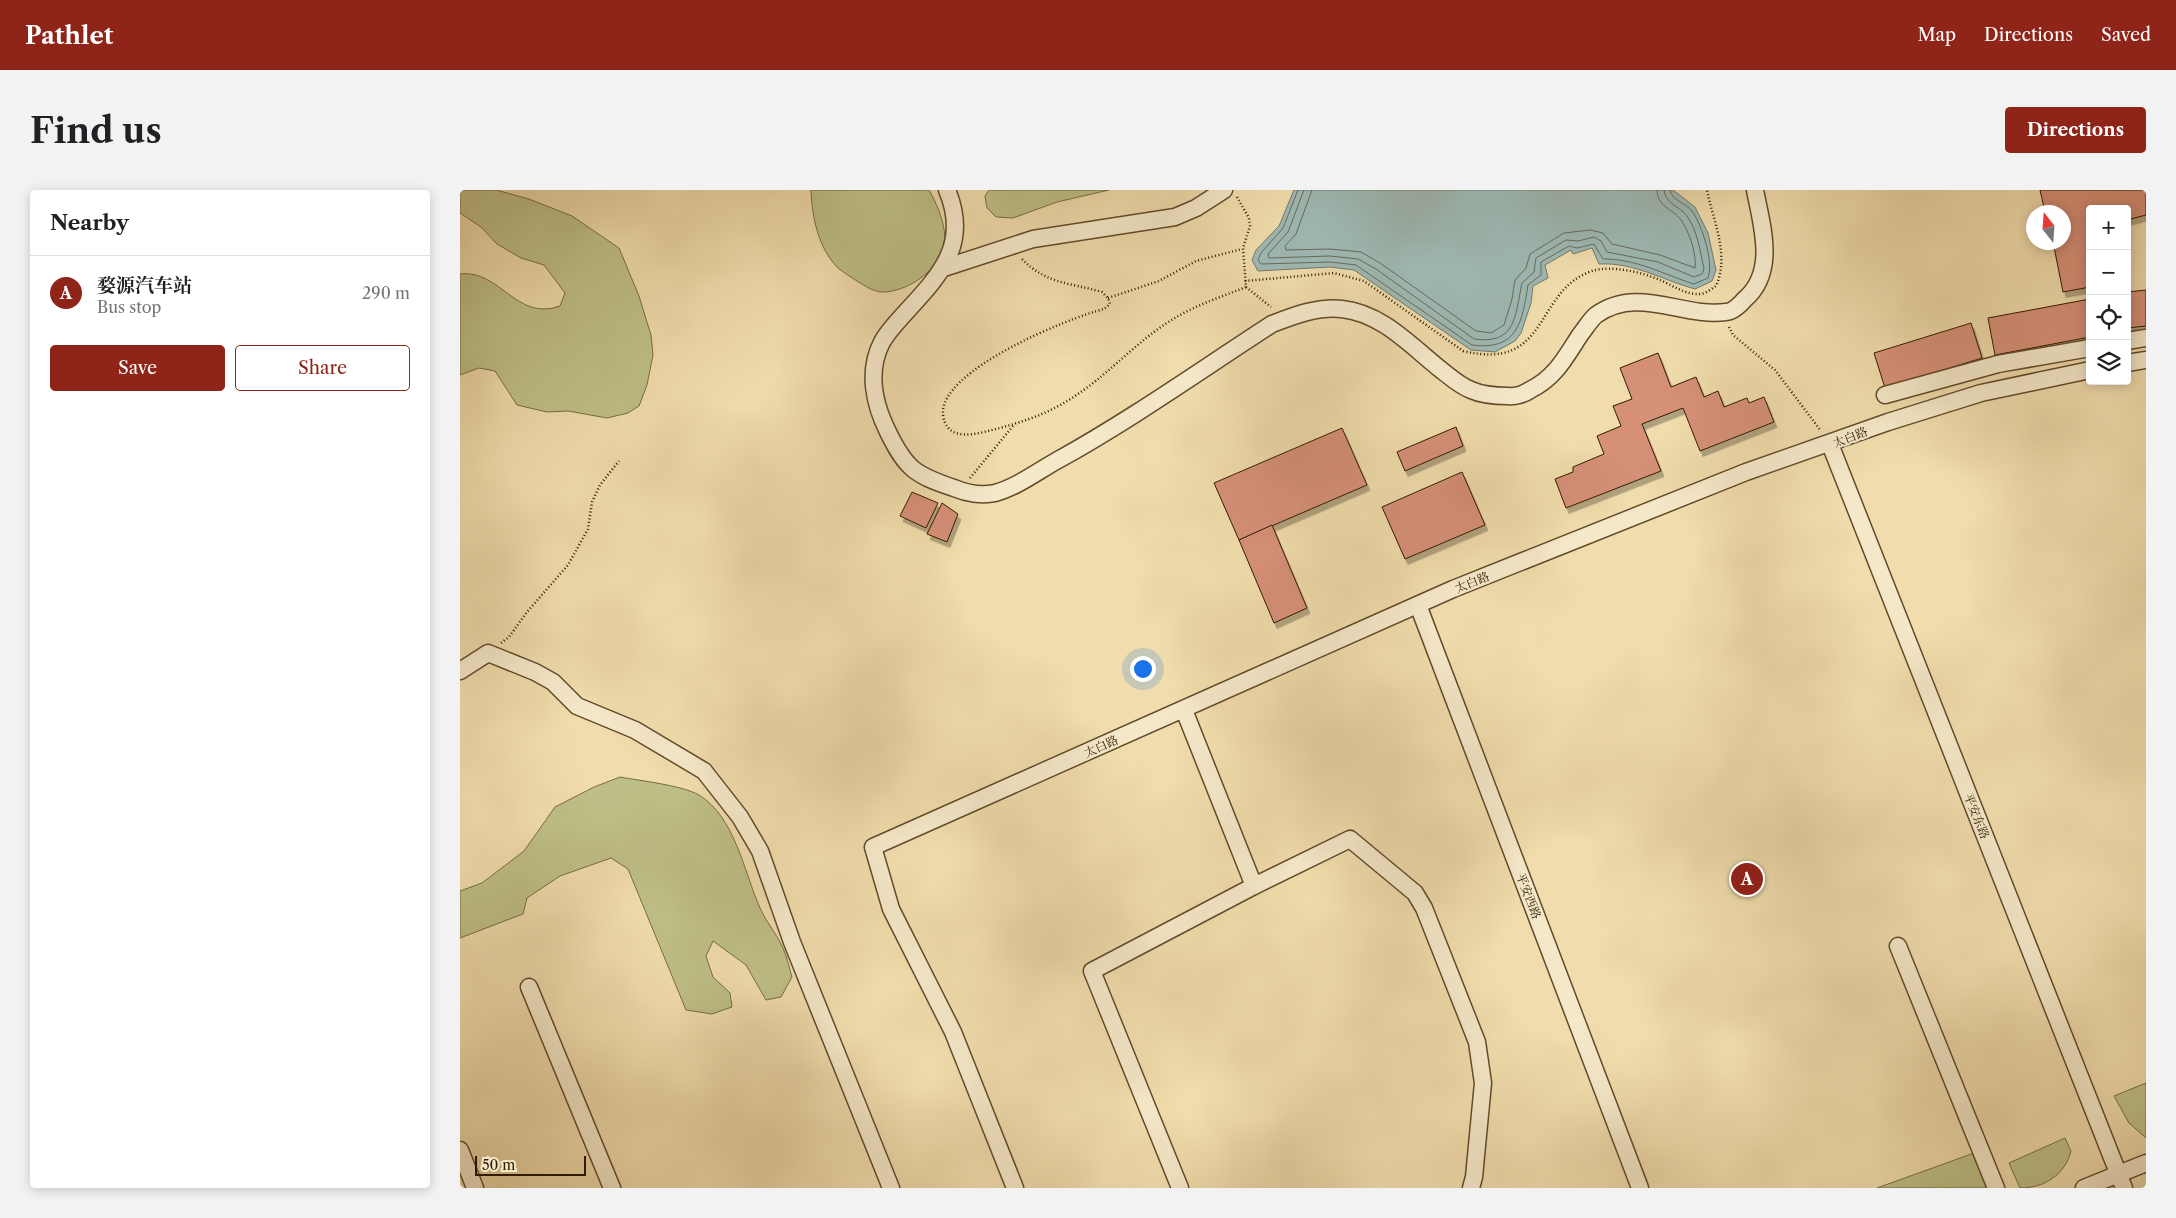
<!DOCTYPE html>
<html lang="en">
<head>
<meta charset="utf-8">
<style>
  :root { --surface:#fff; --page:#f2f2f2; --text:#202124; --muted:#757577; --line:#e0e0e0; --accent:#8f2418 }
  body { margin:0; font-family:"Libre Caslon Text","Noto Serif SC",serif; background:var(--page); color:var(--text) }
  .controls { position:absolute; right:15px; top:15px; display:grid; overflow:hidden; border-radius:5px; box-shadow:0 2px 12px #0003 }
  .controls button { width:45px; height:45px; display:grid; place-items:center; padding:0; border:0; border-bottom:1px solid var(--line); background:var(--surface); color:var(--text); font:25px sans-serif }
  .compass { position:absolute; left:1566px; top:15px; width:45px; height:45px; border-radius:50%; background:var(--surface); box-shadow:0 2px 12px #0003; rotate:343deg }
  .scale { position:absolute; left:15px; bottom:12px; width:111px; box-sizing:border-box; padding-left:5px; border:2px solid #321b00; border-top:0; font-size:14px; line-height:18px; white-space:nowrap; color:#321b00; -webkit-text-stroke:4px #f5e8c9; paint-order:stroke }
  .you { position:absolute; left:682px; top:478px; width:18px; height:18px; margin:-12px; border:4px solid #fff; border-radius:50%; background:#1a73e8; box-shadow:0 0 0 8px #1a73e833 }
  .badge { display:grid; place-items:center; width:32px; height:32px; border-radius:50%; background:var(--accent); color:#fff; font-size:16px; font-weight:700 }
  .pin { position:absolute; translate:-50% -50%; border:2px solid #fff; box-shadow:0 1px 5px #0006 }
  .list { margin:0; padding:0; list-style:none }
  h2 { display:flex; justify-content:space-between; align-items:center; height:65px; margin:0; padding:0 20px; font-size:21px }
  h2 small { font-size:16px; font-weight:400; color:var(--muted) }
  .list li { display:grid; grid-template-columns:32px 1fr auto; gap:15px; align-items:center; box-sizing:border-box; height:75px; padding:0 20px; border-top:1px solid var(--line) }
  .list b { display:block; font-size:19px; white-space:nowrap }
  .list p { margin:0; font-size:16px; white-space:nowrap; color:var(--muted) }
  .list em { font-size:16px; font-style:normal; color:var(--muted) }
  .actions { display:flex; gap:10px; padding:15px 20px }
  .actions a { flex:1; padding:11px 0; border:1px solid var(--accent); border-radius:5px; text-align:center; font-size:18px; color:var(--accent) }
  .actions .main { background:var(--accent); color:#fff }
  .icon { flex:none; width:28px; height:28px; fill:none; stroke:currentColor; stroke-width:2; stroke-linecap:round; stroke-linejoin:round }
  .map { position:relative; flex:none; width:1686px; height:998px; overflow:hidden; border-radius:5px }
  header { display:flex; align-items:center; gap:30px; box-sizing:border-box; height:70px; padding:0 25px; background:var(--accent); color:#fff }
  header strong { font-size:24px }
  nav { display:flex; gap:28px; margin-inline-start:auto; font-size:18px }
  .intro { display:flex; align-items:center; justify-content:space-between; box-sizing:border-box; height:120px; padding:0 30px }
  h1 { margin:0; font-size:35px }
  .button { padding:12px 22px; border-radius:5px; background:var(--accent); color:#fff; font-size:18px; font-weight:700 }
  main { display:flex; gap:30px; padding:0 30px }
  aside { flex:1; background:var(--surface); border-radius:5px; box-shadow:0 2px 12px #0003 }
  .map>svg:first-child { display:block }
  .green { fill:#bebf86; stroke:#786d43 }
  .water { fill:#9eb9b4; stroke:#737a6c }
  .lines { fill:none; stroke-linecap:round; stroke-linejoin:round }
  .shore { stroke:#686a5a; stroke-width:1 }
  .building { fill:#d69078; stroke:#321b00; filter:url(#shadow) }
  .minor-casing { stroke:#624b2b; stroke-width:19 }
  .path { stroke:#321b00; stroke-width:2.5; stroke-dasharray:1 2.5; stroke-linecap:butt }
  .minor { stroke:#f5e8c9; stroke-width:16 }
  .labels { text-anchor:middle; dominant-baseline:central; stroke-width:4; stroke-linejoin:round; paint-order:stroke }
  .street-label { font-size:12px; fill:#321b00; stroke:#f5e8c9 }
</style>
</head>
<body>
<header>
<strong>Pathlet</strong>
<nav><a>Map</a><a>Directions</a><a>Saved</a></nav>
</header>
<div class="intro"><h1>Find us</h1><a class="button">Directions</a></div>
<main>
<aside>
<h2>Nearby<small></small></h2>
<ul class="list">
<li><span class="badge">A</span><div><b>婺源汽车站</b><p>Bus stop</p></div><em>290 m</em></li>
</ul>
<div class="actions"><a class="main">Save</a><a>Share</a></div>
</aside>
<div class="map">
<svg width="1686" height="998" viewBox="0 0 1686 998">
  <defs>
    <filter id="shadow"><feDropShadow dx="3" dy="5.5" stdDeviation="0" flood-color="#0004"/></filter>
  </defs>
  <rect width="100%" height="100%" fill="#f0dcac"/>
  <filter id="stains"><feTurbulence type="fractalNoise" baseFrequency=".004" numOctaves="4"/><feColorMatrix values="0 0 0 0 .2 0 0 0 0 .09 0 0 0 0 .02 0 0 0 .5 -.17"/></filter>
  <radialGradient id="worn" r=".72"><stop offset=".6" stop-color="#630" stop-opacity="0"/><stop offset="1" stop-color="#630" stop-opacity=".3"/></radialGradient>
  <g class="green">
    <path d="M0,0H36L69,9L112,26L159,58L179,106L191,145L193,165L187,195L179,216L168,223L147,228L108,221L87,222L57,215L35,181L19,178L0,185V84C40,79 56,132 100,116L105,103L84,75L61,68L37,54L21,37L0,23Z"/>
    <path d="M351,0H469C477,14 484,31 485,47C485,76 452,100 425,102C415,103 405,96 397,91C391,87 384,83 378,78C358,58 352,27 351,0Z"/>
    <path d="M529,0H649L597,12L553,28L536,27L527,18L525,6Z"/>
    <path d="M160,587C181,591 221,595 239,605C275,627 284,682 300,718C306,732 317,744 323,758C327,767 329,777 332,787L321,807L306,810L286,775L253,751L246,766L253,787L270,803L272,817L252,824L226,820L168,679L151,668L100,686L67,708L63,724L0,748V701L22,693L64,661L95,617L134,597Z"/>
    <path d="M1686,893V948L1669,933L1654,906Z"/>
    <path d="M1605,948L1611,961C1605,985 1584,998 1560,998L1549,973Z"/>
    <path d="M1514,963L1529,998H1417Z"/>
  </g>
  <path class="water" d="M834,0H1213L1235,17L1248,43L1256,80L1252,91L1235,99C1202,90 1174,72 1139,74L1132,58L1113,64L1111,60L1085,75L1088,88L1073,96L1071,113L1061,143L1055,151L1035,162L1011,160L894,80L870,77L798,81L792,70L796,60L819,36Z"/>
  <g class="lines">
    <g class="shore">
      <path d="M838,0L823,38L801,63L798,70L801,74L870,72L896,75L1012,155C1058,161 1062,132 1068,95L1081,85V72L1109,56L1117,58L1134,54L1143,69C1178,69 1202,84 1234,94L1248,88C1254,72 1242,35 1232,21C1226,13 1212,11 1210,0"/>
      <path d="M844,0L828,42L808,64L809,68L870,66L898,69L916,79L1014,149C1057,155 1055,125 1062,93L1074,82L1076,68L1106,50L1118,51L1134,47L1141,51L1147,62L1198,72L1234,87L1242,84L1244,79C1240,61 1238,42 1227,26C1220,16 1205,14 1204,0"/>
      <path d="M852,0L836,44L825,56L826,60L870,59L901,62L920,73L1016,141L1031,143L1044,135L1052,109L1055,90L1066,78L1070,64L1104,43L1130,40L1143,43L1152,54L1200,65L1235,78C1237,65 1229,41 1221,30C1212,18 1197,17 1197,0"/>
    </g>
  </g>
  <g class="building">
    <path d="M1580,0H1686V25L1667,30V19H1630V97L1603,102L1593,52H1604V22H1585Z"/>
    <path d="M1686,100V136L1667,138V102Z"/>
    <path d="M1630,109V147L1535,165L1528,128Z"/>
    <path d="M1511,133L1522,168L1425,198L1414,163Z"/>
    <path d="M1198,163L1211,197L1236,187L1244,207L1258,201L1264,217L1287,208L1289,213L1304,207L1314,232L1240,261L1223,218L1182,234L1201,281L1106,318L1095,289L1113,282V277L1144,264L1137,246L1161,236L1153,216L1172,209L1160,178Z"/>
    <path d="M996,237L1003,256L945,281L937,262Z"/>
    <path d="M882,238L907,295L779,350L754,293Z"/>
    <path d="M1002,282L1025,335L945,369L922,317Z"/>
    <path d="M452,302L478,313L466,338L440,326Z"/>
    <path d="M482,313L498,324L487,352L467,344Z"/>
    <path d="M812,335L847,418L814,433L779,350Z"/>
  </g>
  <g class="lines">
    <defs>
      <g id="minor">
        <path d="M487,0C510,54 480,85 446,122C438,131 428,141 422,152C407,181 414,214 428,242C446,279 455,285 494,298C506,303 522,306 535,303C557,297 578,281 598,270C672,229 741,180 812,134C833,126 858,116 882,119C921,123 950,155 980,179C989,186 1000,196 1011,200C1022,205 1036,206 1048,206C1055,207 1064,204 1070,200C1095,188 1105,168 1120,145C1125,139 1130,130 1136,125C1178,95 1222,128 1266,122C1272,122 1280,115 1284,110C1317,82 1302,37 1295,0"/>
        <path d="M484,78L573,49L715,27L736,18L764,0"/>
        <path d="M1667,151L1686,148"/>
        <path d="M1667,173L1686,170"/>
        <path d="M1425,205L1538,174L1630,158"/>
        <path d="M1370,254L1664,998"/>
        <path d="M958,415L1180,998"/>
        <path d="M0,481L28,463L75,482L93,492L117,516L175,540L244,581L280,627L300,661L332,752L431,998"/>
        <path d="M724,520L794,696"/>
        <path d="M1438,756L1536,998"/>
        <path d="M69,797L152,998"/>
        <path d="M0,960L15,998"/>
        <path d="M555,998L493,842L431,719L413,657L993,399L1286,282L1428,232L1521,203L1630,180"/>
        <path d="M720,998L632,781L794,696L890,649L955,703L964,718L1017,852L1023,893L1014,987L1011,998"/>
        <path d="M1624,998L1686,973"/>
      </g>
    </defs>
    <use href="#minor" class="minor-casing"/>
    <g class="path">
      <path d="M777,7L789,28L790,36L783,58L786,97L811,117"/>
      <path d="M562,69C586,94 611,93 642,102L648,108L650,114L644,119C608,128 478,181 483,225C486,248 507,246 524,242C557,234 587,225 615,206C649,184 676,152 710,131C733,116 761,107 786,97"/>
      <path d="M785,91L874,83L904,91L1003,161C1091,182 1073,101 1132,81C1151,75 1182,82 1200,90C1212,95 1226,105 1239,104C1246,104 1251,99 1256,96C1270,65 1253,31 1247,0"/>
      <path d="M648,108L699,91L736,71L782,59"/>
      <path d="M1269,137L1273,145L1315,180L1361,241"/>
      <path d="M510,288L553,236"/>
      <path d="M41,453L49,447L67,422L108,375L128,339L132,312L140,295L159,271"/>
    </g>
    <use href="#minor" class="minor"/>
  </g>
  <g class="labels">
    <g class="street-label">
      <text transform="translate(1390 247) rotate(-21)">太白路</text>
      <text transform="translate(1012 392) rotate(-22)">太白路</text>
      <text transform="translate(641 556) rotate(-24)">太白路</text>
      <text transform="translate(1517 626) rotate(68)">平安东路</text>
      <text transform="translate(1069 706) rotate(69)">平安西路</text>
    </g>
  </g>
  <rect width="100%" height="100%" filter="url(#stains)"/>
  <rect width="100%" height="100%" fill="url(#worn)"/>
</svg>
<div class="controls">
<button>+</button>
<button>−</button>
<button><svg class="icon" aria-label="locate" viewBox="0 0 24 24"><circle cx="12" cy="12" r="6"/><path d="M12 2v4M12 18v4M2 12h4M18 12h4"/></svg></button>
<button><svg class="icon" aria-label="layers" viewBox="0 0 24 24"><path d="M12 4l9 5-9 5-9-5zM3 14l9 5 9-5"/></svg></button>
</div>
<svg class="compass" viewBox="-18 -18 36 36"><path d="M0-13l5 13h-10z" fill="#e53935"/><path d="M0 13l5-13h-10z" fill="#757577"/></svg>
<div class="scale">50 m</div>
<div class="you"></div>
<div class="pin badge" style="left:1287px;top:689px">A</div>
</div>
</main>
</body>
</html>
